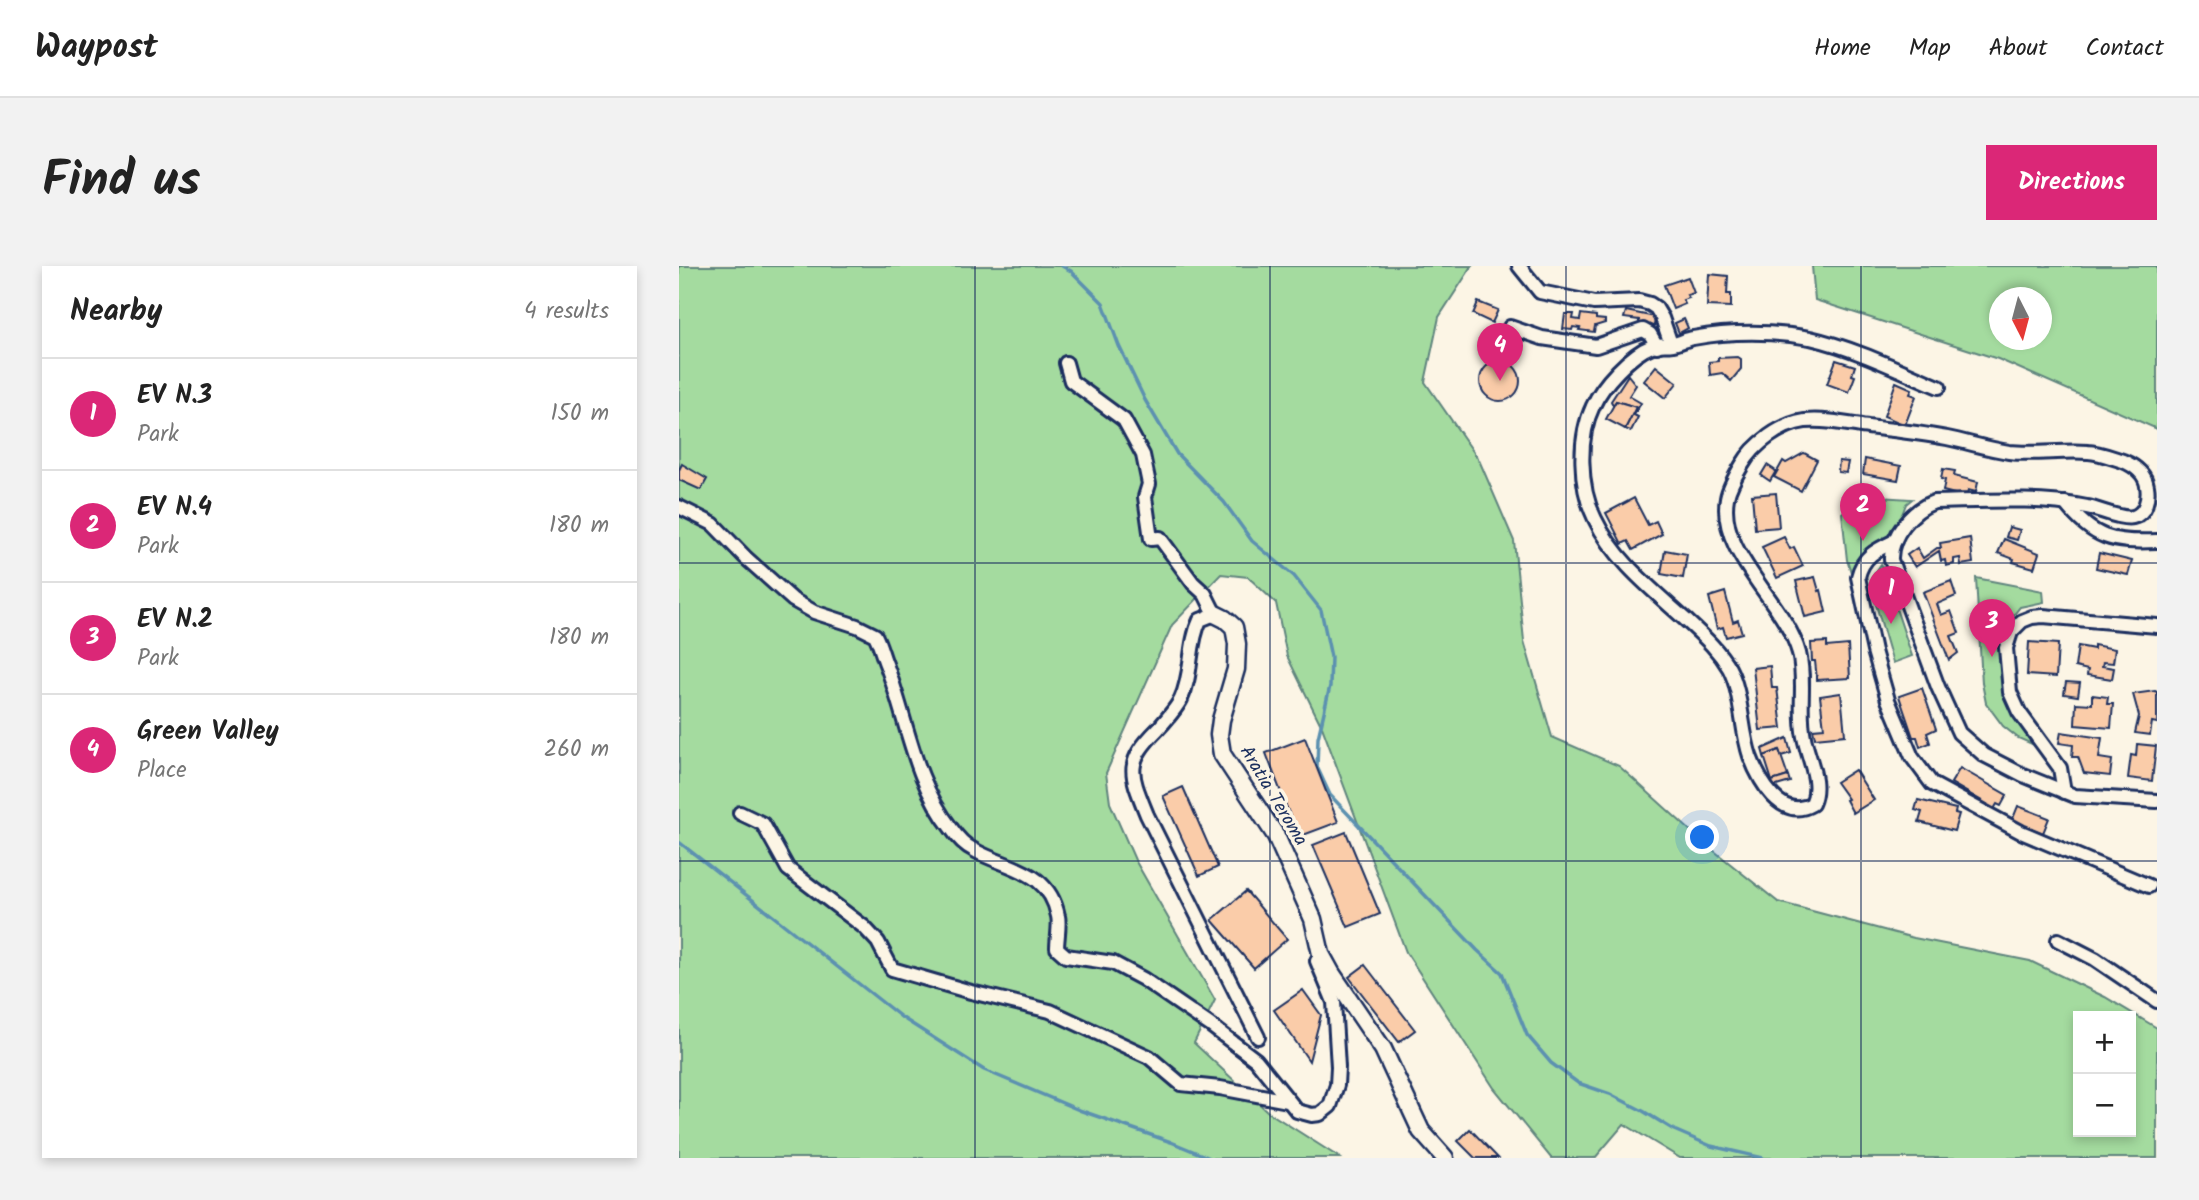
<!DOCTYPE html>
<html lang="en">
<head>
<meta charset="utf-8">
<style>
  :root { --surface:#fff; --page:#f2f2f2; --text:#222; --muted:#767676; --line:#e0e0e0; --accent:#db2777 }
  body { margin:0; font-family:Kalam,sans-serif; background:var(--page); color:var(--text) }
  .controls { position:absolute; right:21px; bottom:21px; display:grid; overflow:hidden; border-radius:0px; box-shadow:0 4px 10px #0003 }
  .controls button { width:63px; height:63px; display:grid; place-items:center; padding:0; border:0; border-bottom:2px solid var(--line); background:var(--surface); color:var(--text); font:35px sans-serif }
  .compass { position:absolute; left:1310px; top:21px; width:63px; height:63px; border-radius:50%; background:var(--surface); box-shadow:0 4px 10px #0003; rotate:174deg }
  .you { position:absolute; left:1024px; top:572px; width:24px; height:24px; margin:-18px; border:5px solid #fff; border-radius:50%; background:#1a73e8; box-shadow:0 0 0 10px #1a73e833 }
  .badge { display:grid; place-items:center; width:46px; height:46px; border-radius:50%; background:var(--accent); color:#fff; font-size:23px; font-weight:700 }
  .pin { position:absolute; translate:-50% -58px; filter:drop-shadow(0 2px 4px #0008) }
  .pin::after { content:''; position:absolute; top:37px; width:24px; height:21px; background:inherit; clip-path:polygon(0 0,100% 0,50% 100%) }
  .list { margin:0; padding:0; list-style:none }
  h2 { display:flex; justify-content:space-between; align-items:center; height:91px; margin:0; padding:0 28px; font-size:30px }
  h2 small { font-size:23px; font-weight:400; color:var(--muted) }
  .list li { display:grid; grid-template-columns:46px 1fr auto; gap:21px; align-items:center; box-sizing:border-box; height:112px; padding:0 28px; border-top:2px solid var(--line) }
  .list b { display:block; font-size:26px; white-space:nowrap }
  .list p { margin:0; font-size:23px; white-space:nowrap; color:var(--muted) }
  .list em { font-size:23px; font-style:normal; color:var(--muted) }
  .map { position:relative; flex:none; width:1478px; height:892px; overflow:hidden; border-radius:0px }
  header { display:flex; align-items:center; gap:42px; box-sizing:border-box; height:98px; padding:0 35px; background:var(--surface); border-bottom:2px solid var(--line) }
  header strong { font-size:33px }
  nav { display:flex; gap:38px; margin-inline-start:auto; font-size:24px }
  .intro { display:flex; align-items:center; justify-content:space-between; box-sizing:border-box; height:168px; padding:0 42px }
  h1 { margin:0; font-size:49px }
  .button { padding:18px 32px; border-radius:0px; background:var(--accent); color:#fff; font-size:24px; font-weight:700 }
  main { display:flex; gap:42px; padding:0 42px }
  aside { flex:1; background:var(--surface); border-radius:0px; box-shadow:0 4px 10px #0003 }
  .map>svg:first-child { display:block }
  .green { fill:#a4db9f; stroke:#60857e; stroke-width:2; fill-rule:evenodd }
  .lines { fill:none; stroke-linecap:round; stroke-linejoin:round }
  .stream { stroke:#5c91b0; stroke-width:3.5 }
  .building { fill:#facca9; stroke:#1b2f5e; stroke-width:2 }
  .minor-casing { stroke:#1b2f5e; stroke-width:18 }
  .major-casing { stroke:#1b2f5e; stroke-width:21 }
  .minor { stroke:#fcf5e5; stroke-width:12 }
  .major { stroke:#fcf5e5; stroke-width:16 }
  .grid { fill:none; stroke:#1b2f5e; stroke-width:2; stroke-opacity:0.55 }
  .labels { text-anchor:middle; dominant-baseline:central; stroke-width:7; stroke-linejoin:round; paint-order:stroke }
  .street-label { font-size:19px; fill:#1b2f5e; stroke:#fcf5e5 }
</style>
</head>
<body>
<header>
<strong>Waypost</strong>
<nav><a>Home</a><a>Map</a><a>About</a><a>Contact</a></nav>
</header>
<div class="intro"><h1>Find us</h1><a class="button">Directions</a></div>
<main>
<aside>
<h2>Nearby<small>4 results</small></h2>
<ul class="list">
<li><span class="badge">1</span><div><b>EV N.3</b><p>Park</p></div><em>150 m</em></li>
<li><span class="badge">2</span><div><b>EV N.4</b><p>Park</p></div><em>180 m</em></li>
<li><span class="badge">3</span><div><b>EV N.2</b><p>Park</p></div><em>180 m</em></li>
<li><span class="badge">4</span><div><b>Green Valley</b><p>Place</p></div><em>260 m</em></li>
</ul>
</aside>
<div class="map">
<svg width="1478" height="892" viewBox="0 0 1478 892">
  <rect width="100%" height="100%" fill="#fcf5e5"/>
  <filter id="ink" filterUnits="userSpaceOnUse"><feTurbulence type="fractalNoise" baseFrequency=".0143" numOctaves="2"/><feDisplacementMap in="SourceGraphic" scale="14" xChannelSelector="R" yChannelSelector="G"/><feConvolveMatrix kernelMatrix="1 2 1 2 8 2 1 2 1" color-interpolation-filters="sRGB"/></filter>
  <g filter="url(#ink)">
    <g class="green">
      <path d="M0,0H793L760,51L746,116L800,194L835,275L845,375L873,471L940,500L1024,576L1099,636L1235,672L1351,695L1426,731L1478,762V892H1001L945,858L916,892H872L815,822L727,686L643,461L608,390L597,337L569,311L542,308L493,359L427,507L431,537L456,594L536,734L515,777L589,846L661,892H0ZM1399,750H1452V866H1399Z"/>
      <path d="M1133,0H1478V163L1319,93L1136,34ZM1321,32H1363V74H1321Z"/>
      <path d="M1199,231L1233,233L1227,238L1216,267L1189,284L1177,321L1168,294L1163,247L1179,234Z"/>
      <path d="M1202,298L1233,390L1214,397L1193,325L1192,313Z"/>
      <path d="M1297,312L1364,325L1365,336L1341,341L1322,365L1330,442L1353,478L1339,472L1324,460L1307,437L1303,417Z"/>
    </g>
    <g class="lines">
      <g class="stream">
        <path d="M383,0L392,5L424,37L440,80L466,134L498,188L545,236L573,275L615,310L642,344L652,391L651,420L639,472L638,501L651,529L798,684L823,707L848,769L872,797L899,817L931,828L964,845L995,864L1032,880L1084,892"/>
        <path d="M0,576L222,751L305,804L400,844L492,876L531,892"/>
      </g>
    </g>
    <g class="building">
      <path d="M1030,8L1049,10L1048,28H1052V41L1028,40Z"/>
      <path d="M1009,11L1015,27L1008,29L1010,32L1004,34L1006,38L994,43L985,19Z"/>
      <path d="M799,36L819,44L813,57L794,48Z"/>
      <path d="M947,45L976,51L975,60L960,58V54L945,52Z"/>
      <path d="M886,48H895L894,53L901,54L902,48L917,50V53L926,54V57L916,60L915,66L900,64L901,62L894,61L893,64L884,63Z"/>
      <path d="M1005,53L1009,62L1000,67L996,57Z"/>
      <path d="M1059,91L1062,93V103L1052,115L1043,107L1031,109L1030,96L1039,95V92Z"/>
      <path d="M1157,94L1176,100L1173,109L1176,110L1170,126L1148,118Z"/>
      <circle cx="821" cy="115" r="20"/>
      <path d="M977,100L998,117L986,132L965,115Z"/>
      <path d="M949,109L957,119L950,130L962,137L955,149L959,151L952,165L946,163L957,141L937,135L934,139L932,135Z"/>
      <path d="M1217,116L1233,123L1231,128L1237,130L1226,159L1205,150Z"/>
      <path d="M937,135L957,141L946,163L927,153Z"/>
      <path d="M1125,187L1138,194L1122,225L1095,211L1104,195L1107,197Z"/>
      <path d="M1186,193L1222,200L1219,214L1184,208Z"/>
      <path d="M1160,195L1169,196L1167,207L1159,206Z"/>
      <path d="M3,198L28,213L22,224L0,214V204Z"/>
      <path d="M1088,199L1097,205L1091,215L1082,209Z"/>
      <path d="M1264,203L1276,205L1275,210L1299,216L1297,226L1289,224L1288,231L1264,225L1266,214L1262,213Z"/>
      <path d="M1097,227L1100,261L1076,263L1073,229Z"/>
      <path d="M955,232L969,259L977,255L983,268L954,284L949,275L943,278L927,247Z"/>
      <path d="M1330,261L1341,264L1338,274L1327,271Z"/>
      <path d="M1105,271L1111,283L1115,281L1124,300L1098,312L1083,281Z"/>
      <path d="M1291,272L1294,297L1282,299L1281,292L1275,293V298L1267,300L1266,294L1262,295L1260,285L1236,301L1228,289L1238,282L1244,292L1258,282H1262L1261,277Z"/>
      <path d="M1325,273L1360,287L1355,302L1334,296L1335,293L1319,287Z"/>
      <path d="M986,284L1008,288L1004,312L982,308Z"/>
      <path d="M1420,287L1453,295L1449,309L1417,302Z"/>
      <path d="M1136,311L1140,325L1142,324L1147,346L1126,351L1117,315Z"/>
      <path d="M1272,315L1277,330L1258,338L1262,349L1272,345L1280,367L1272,370L1279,387L1270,394L1244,326Z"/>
      <path d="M1046,326L1054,356L1059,354L1063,367L1047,371L1044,361L1038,363L1030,331Z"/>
      <path d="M1148,376V381L1169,379L1171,412L1138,414L1136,395H1133L1132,377Z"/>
      <path d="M1350,376L1379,378L1377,411L1348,409Z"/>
      <path d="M1415,379L1436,383L1434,397L1424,396L1423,400L1435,402L1433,413L1408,409L1409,404L1396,401L1399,380L1415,383Z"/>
      <path d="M1091,400L1093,422H1098L1103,462L1081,464L1074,402Z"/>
      <path d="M1387,416L1401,417L1399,430L1385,428Z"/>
      <path d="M1243,422L1257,463L1248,467L1251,477L1241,481L1238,471H1234L1220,430Z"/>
      <path d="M1476,425L1478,426V457L1473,456L1471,469L1456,467L1460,450L1454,428Z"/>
      <path d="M1162,427L1166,469L1136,472L1134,463L1145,462L1141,430Z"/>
      <path d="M1413,429L1429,431L1428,438H1434L1432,462L1396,459L1397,437L1413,438Z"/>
      <path d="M1382,466L1423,472L1420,492L1433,494L1431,510L1405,507L1399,491H1393L1394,479L1380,477Z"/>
      <path d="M626,472L659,556L619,571L587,487Z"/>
      <path d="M1108,472L1112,487L1102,490L1100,484L1085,490L1083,483Z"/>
      <path d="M1458,478L1477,480L1473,515L1449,512L1452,489L1457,490Z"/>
      <path d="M1100,484L1109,510L1093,515L1085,490Z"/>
      <path d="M1281,502L1328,529L1322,540L1318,538L1314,545L1306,540L1308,538L1272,517Z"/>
      <path d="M1176,504L1195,534L1174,547L1167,534L1169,533L1157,516Z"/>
      <path d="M1109,510L1111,516L1094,521L1093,515Z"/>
      <path d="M504,521L539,601L520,610L484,530Z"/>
      <path d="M1239,534L1277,543L1276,547L1280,548L1275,565L1240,556L1243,546L1236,544Z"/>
      <path d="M1339,540L1370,552L1364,567L1333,555Z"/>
      <path d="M667,566L701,648L669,661L634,579Z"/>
      <path d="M567,625L608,673L575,702L533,654Z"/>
      <path d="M686,699L736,764L720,776L670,711Z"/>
      <path d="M624,724L642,749L630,795L595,744Z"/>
      <path d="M791,863L819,892H796L779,875Z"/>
    </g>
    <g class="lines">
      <defs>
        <g id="minor">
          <path d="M840,0L861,26L915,37L960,35L971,38L977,42L983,52L992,78"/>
          <path d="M831,61L863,72L917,80L964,64L971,68L978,80"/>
          <path d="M387,97L392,115L445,154L464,189L470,218L466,231L472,273L481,272L514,317L526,328L536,348L521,354C509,379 514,408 502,433C497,443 487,454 479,463C445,497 451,507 468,549L579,771"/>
          <path d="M1260,121C1218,103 1175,82 1131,72C1095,65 1051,65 1014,72C1007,73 1001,77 994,78C988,79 979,78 973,80C952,88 923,119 914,140C899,171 900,221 916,253C936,295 974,324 1008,355C1024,370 1039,383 1050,402C1063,426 1062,464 1071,490C1080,514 1102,556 1133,538C1143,516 1129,493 1125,471C1119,444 1127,415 1120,387C1106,336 1038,287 1048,232C1050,221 1057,209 1063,199C1075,178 1102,158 1126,155C1147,153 1169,158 1189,161C1215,164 1242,167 1268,172C1288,176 1309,183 1330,186C1356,189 1382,184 1409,186C1419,186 1434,192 1444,195C1456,200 1466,207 1468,220C1470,231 1467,248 1454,251C1443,254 1420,243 1408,241C1358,231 1306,235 1255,236C1233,244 1211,270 1212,294L1259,421L1280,467L1305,489L1344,509L1396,530L1478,535"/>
          <path d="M1386,237C1414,273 1434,277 1478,275"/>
          <path d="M0,241L34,258L67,292L114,334L135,346L178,360L196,369C201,378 203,388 207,398C228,453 235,515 272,562C278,571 285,579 295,584C328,603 370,603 379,650C381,658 378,673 378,682L387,690L434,697L464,713L531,759L577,794L618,845L633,849L641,848L651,840L658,819L659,801L655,736L638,695L642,688"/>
          <path d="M1216,275C1197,284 1184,290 1179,311L1195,385L1209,434L1233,491L1253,518L1342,566L1470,620"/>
          <path d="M1385,526L1381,502L1340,446L1331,426L1327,382L1332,366L1343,355L1353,351L1364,350L1478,360"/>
          <path d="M61,547L84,558L109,603L185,661L199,676L213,703L292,726L371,745L470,791L502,818L541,822L609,835"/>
          <path d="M1379,674L1416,693L1478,735"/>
        </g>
        <path id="major" d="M536,348L546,353L555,361L558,378L557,403L542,454L540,469L543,488L597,570L634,653L642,688L653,708L704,783L742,865L766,892"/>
      </defs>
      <use href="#minor" class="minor-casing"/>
      <use href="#major" class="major-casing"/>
      <use href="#minor" class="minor"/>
      <use href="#major" class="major"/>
    </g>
  </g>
  <path class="grid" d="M296,0V892M591,0V892M887,0V892M1182,0V892M0,297H1478M0,595H1478"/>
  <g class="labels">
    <g class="street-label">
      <text transform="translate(594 530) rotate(59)">Aratia Teroma</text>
    </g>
  </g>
</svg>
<div class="controls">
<button>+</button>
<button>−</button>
</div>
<svg class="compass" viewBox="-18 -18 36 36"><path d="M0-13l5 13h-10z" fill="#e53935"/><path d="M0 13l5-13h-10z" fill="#767676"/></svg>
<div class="you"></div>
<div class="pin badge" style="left:1212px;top:358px">1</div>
<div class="pin badge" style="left:1184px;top:275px">2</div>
<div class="pin badge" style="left:1313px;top:391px">3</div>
<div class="pin badge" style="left:821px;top:115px">4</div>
</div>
</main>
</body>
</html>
